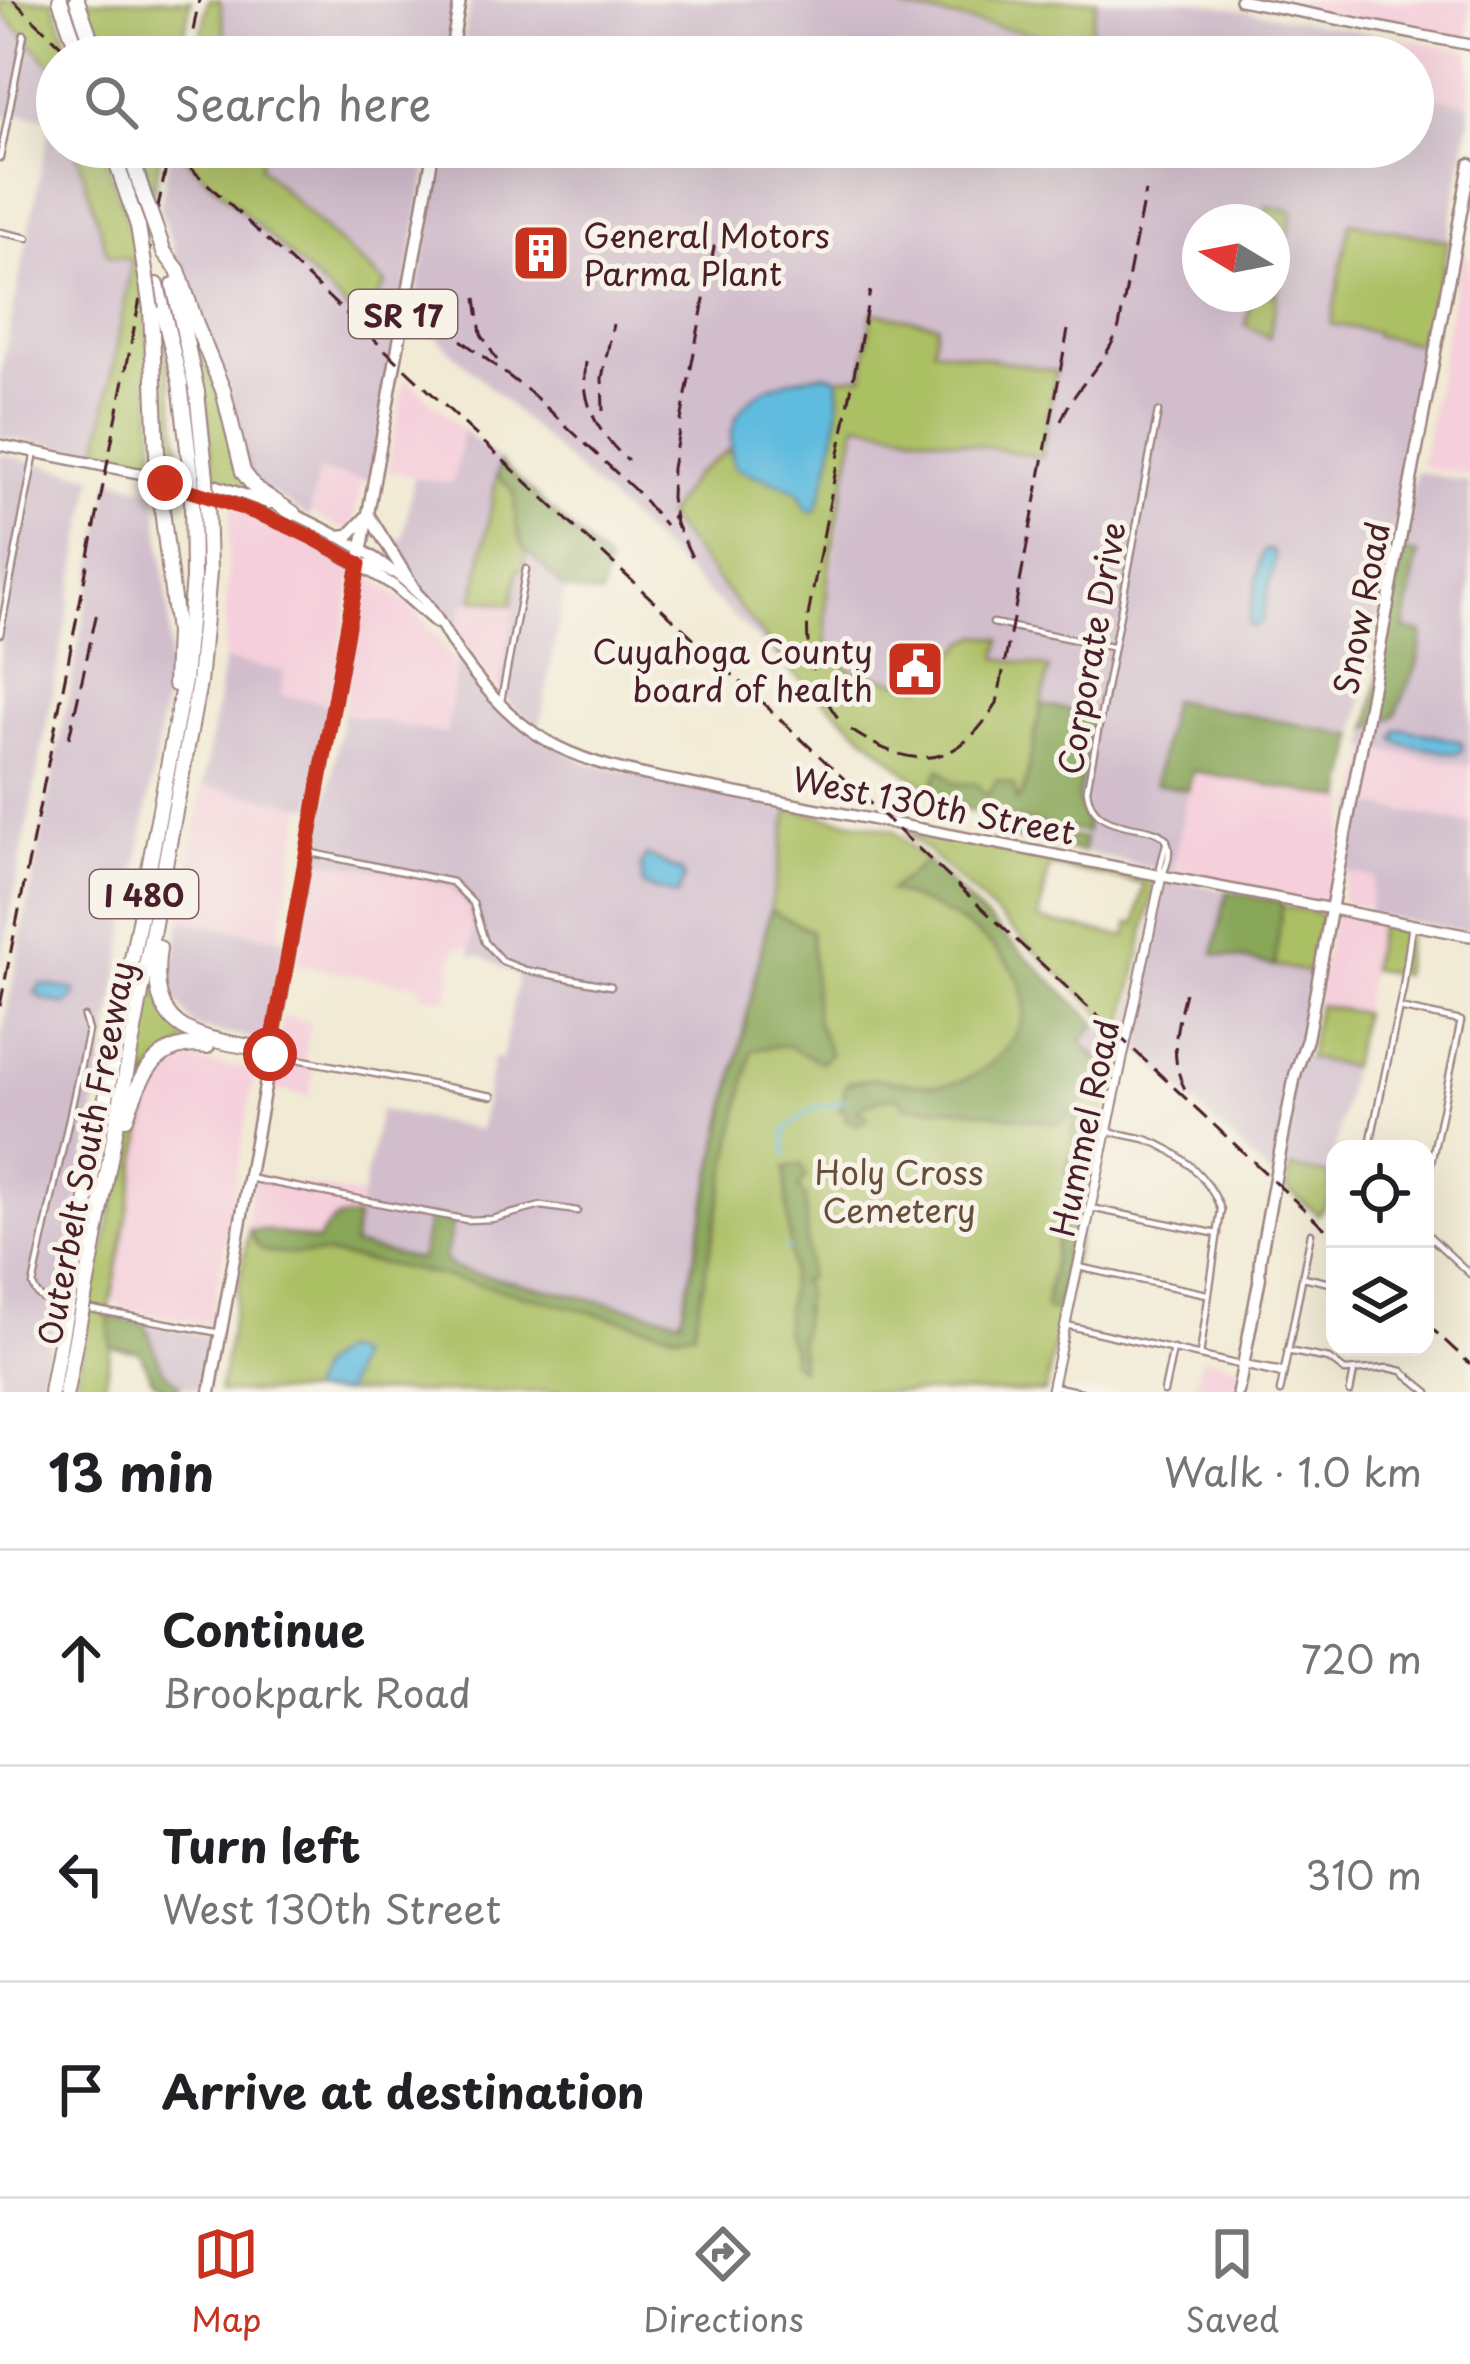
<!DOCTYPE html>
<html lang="en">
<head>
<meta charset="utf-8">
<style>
  :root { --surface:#fff; --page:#f6f6f6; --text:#202124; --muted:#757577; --line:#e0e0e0; --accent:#c8321e }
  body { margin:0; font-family:"Playpen Sans",sans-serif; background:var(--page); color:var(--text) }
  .controls { position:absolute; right:36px; bottom:36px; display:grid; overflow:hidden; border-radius:24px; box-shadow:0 12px 48px #0002 }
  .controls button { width:108px; height:108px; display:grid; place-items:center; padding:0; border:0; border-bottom:3px solid var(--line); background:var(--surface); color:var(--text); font:60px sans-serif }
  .compass { position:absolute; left:1182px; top:204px; width:108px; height:108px; border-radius:50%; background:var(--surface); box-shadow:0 12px 48px #0002; rotate:280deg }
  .stop { position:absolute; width:36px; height:36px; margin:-27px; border:9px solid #c8321e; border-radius:50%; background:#fff }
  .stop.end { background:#c8321e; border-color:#fff; box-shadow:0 3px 12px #0008 }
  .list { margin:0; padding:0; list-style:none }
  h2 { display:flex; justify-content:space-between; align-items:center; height:156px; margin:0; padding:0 48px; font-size:51px }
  h2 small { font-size:39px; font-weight:400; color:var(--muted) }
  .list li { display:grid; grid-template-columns:78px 1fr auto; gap:36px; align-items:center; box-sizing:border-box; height:216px; padding:0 48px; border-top:3px solid var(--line) }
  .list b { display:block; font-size:45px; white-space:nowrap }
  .list p { margin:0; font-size:39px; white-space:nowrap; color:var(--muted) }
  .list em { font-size:39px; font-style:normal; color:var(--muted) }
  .icon { flex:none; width:66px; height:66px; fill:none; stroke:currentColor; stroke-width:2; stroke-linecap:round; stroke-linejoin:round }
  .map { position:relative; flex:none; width:1470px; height:1392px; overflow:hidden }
  .search { position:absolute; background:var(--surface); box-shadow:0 12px 48px #0002; left:36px; right:36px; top:36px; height:132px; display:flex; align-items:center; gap:30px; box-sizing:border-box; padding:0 42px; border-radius:66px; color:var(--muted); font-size:45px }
  .sheet { height:804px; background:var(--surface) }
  nav { display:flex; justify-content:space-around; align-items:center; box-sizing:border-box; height:168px; border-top:3px solid var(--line); background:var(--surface); font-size:33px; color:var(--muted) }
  nav a { display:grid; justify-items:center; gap:6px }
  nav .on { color:var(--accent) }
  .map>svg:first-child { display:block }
  .built { fill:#f5cfdb }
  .industrial { fill:#d1bdcc; fill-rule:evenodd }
  .green { fill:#abbf63; stroke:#7a6f47; stroke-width:3; fill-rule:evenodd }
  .forest { fill:#88a659; stroke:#696242; stroke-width:3 }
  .water { fill:#61bcdf; stroke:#566e85; stroke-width:3 }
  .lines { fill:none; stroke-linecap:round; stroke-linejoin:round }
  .stream { stroke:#61bcdf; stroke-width:3 }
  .minor-casing { stroke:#9e8480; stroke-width:9 }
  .tertiary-casing { stroke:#9e8480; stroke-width:12 }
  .secondary-casing { stroke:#9e8480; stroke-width:14 }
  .primary-casing { stroke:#9e8480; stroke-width:15 }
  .motorway-casing { stroke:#9e8480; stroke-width:18 }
  .minor { stroke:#fff; stroke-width:4.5 }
  .tertiary { stroke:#fff; stroke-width:8 }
  .secondary { stroke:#fff; stroke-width:9 }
  .primary { stroke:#fff; stroke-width:10 }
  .motorway { stroke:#fff; stroke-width:14 }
  .rail { stroke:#4a1f2b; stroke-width:3; stroke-dasharray:18 9; stroke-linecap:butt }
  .motorway-bridge-casing { stroke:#9e8480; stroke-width:18; stroke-linecap:butt }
  .motorway-bridge { stroke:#fff; stroke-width:14 }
  .route { stroke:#c8321e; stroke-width:15 }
  .labels { text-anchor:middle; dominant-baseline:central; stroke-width:10; stroke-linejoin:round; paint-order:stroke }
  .shield { fill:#f7f3e8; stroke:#7e5f64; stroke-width:3 }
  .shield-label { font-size:30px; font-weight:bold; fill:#4a1f2b }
  .poi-label { font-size:33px; fill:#4a1f2b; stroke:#f7f3e8; text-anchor:start }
  .street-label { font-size:33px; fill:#4a1f2b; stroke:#f7f3e8 }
  .park-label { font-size:33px; fill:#674f3c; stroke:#f7f3e8 }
</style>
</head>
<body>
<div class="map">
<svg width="1470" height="1392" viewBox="0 0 1470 1392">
  <rect width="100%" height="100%" fill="#f7f3e8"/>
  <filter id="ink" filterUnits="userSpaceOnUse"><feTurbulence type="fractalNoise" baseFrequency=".00833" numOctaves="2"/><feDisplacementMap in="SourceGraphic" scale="24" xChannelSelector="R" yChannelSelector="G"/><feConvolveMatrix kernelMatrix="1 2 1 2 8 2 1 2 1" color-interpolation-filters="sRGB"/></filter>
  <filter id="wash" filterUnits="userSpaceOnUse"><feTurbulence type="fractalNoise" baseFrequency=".004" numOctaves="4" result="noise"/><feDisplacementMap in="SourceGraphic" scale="48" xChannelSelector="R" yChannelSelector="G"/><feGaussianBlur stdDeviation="2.7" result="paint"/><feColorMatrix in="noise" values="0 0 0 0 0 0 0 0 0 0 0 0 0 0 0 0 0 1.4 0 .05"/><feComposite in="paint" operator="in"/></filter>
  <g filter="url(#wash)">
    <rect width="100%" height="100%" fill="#f1ead4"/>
    <g class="built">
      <path d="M1293,0H1470V43L1292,6Z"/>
      <path d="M1372,34L1470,52V103L1413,93V57H1368Z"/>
      <path d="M1461,255L1470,257V476L1421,466Z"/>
      <path d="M405,378L463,430L454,481L447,483L387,471Z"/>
      <path d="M319,470L362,479L354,521L345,531L311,513Z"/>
      <path d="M231,505L271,519L355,565L330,704L280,695L283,672L224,660Z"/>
      <path d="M367,577L372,578L408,604L425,622L458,668L446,734L343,714Z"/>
      <path d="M474,599L516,606L500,691L455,636L464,603H472Z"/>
      <path d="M1369,747L1470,766V824L1358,802Z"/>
      <path d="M1192,771L1350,800L1329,906L1173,873Z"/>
      <path d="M203,786L303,805L279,937L181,921Z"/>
      <path d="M317,860L418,877L450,887L460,896L468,908L473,936L471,948L456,947L447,999L420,995L422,986L297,965Z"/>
      <path d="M1346,871L1374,876L1369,908L1345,903L1341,899Z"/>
      <path d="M1334,912L1380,921L1362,1013L1315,1004Z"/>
      <path d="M283,1016L311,1022L303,1065L314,1068L309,1096L270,1089Z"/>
      <path d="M189,1060L247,1069L254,1075L210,1326L124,1309L113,1300L153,1090L166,1073Z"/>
      <path d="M254,1175L362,1196L357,1218L343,1216L317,1242L267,1230L245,1229Z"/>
      <path d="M1201,1357L1247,1368L1242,1392H1194Z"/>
    </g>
    <g class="industrial">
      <path d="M220,0H457L447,57H273V54L227,46Z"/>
      <path d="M471,0H906L905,8L1089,43L1097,0H1188L1372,34L1368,57H460Z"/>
      <path d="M0,10L57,71V147H75L108,255L133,259L98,453L0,437V377L51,119L14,112L5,119L0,118Z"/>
      <path d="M1413,93L1470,103V117L1356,736L1171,701L1156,783L1188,790L1173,873L1083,852L1087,825L1078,800L1093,715L1041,705L1048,668L997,658L967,641L923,687L853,671L827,654L824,624L849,455L791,671L413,315L444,147H1413ZM1267,207L1293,212L1268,337L1247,326L1252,294H1200V222H1264ZM873,312L936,324L932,348Z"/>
      <path d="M172,147H186L185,158L386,283L340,244L260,167L263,147H431L370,481L319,471L309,518L257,483L244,453L226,379L200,326L160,209Z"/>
      <path d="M463,430L500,462L474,599L472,603L463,604L455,636L391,548L397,539H403L414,477L447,483L454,481Z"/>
      <path d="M0,454L94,476L0,968Z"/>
      <path d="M1416,471L1470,483V766L1366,747Z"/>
      <path d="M111,478L155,491L169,613V674L132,900L64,1280L39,1392L0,1384V1047Z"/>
      <path d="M526,550L565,589L540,727L512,707L500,691L515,606L512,605L518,569H523Z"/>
      <path d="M459,657L490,698L584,762L789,809L770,910L681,1319L455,1269L445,1261L453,1222L421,1260L352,1245L380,1110L480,1130L493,1059L502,1060L518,976L481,956L470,955L473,936L468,908L450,887L418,877L317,860L343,714L446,734Z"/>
      <path d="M224,660L284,672L281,695L330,704L312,807L203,786Z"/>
      <path d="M1357,802L1470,824V932L1368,914L1374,877L1346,871Z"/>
      <path d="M1163,877L1227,891L1215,954L1317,974L1301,1056L1351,1067L1330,1175L1277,1165L1274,1179L1128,1040Z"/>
      <path d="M181,921L286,939L266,1041L196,1028L176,1001L171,977Z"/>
      <path d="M1097,1024L1120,1043L1113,1070L1081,1041Z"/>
      <path d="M145,1324L215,1337L206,1390L180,1385L163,1370Z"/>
    </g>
    <g class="green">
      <path d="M0,0H53L73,57H57V71L55,69L0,10Z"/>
      <path d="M86,0H191L180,57H106Z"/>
      <path d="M208,0H220L227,46L273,54V57H197Z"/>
      <path d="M906,0H1097L1088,44L905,9Z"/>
      <path d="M75,147H103L138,255L147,310L155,461H138L98,453L132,260L108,255Z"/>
      <path d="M137,147L162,148L153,194Z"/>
      <path d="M186,147H263L260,167L340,244L386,284L361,322L185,158Z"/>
      <path d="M1267,206L1293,211L1269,338L1246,325L1252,294H1272V222H1264Z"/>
      <path d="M1350,222L1448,241L1428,345L1375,336V332L1331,324Z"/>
      <path d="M155,305L168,364L183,472L163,467Z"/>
      <path d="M872,312L937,324L933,348L1056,371L1041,457L857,423C843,498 819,578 828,654L853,671L923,687L967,641L980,635L1001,639L997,658L1049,668L1024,791L1016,803L1014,786L997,780L987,796L955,783L940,769L931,789L906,772L791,671L666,517L695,474L730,449L735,467C755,478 787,481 802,496L840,397L838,378L863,376Z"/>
      <path d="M192,330L259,494L214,481L208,419Z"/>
      <path d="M497,475C502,480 509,484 512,490C521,505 514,530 526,550L523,570L518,569L512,605L474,599Z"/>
      <path d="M789,809L893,830L1097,1024L1081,1042L1113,1070L1045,1392H219L249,1230L681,1319L770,910Z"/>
      <path d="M908,833L1156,877L1123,1033ZM1049,866L1144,884L1136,924L1129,923L1126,937L1039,920Z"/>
      <path d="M1281,906L1316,912L1322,918L1313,973L1275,966Z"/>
      <path d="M1379,925L1407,931L1402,975L1370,969Z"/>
      <path d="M152,978L155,990L195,1038L186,1042L131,1092Z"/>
      <path d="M1318,1005L1362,1013L1351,1067L1308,1058Z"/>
      <path d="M154,1074L108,1317L111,1347L103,1392H74C82,1352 87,1311 97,1271C100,1259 105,1247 107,1235C119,1181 118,1118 154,1074Z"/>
      <path d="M1291,1168L1330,1175V1199L1318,1215L1287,1189Z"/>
    </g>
    <g class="forest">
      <path d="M500,462L607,563L601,596L565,589L522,546L516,525L514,492L497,475Z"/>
      <path d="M1401,551L1418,554L1404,629L1423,633L1417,665L1395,716L1369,729Z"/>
      <path d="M1171,700L1356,736L1344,799L1193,771L1188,790L1155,784Z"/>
      <path d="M1041,705L1093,714L1078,800L1087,825L1086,833L969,810L931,789L939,769L955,783L976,784L987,796L997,780L1014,786L1017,801L1024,791Z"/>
      <path d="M982,820L1085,839L1083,852L981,832Z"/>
      <path d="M926,861L1097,1024L1081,1041C1119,1076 1086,1097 1059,1124L965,1109L906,1106C893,1087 874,1103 856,1109L857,1113L863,1112L868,1119L858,1124L844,1119L848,1111H839L847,1083C856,1081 865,1079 874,1079C904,1080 937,1092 966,1079C985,1071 1003,1055 1014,1038C1061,967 942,905 889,891Z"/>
      <path d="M1227,891L1282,902L1275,966L1214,954Z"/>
      <path d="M770,910L811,931L816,1020L831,1054L821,1062L785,1045L752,1050L693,1332L677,1334C563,1306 448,1273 331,1255C312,1252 271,1259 258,1246C254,1241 252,1235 249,1230H266L317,1241C329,1223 333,1214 357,1218L353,1245L420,1260L429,1216L453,1221L445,1260L455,1269L681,1319Z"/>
      <path d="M1083,1110L1089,1120L1094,1116V1133L1089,1138C1086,1152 1080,1168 1079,1181C1078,1196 1081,1198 1074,1213C1075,1227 1065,1252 1062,1270L1065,1273L1060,1275C1062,1284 1060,1301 1053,1311L1045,1309L1060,1220L1066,1212L1064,1189L1072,1182L1066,1172L1073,1144L1074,1118Z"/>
      <path d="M801,1165L806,1177L798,1187L805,1196L808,1278L800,1282L806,1288L800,1339L801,1369L791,1361L792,1348L784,1331L791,1269L785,1168Z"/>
      <path d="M108,1317L145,1324L163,1370L180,1385L176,1392C149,1384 150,1377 140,1352L111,1347Z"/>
    </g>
    <g class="water">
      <path d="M825,374L838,378C842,417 829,474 816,511H808L802,502L801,496C786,481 755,478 734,467C718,400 769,380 825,374Z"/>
      <path d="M1270,550L1274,553L1275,559L1261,623L1251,627L1248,624L1261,558L1264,551Z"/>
      <path d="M1405,729L1462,742V751L1455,754L1399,743L1394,739L1397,730Z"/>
      <path d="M646,855C660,859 669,869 682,872L684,878L677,896L643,886L641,865Z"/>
      <path d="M41,984L71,989L75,991V997L66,1005L43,999L35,993Z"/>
      <path d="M339,1351H348L356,1356L345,1392H308L319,1366Z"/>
    </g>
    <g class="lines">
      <g class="stream">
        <path d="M786,1156L785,1133L787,1129L814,1107L836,1104L843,1099"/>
        <path d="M786,1248H789"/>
      </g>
    </g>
  </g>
  <g filter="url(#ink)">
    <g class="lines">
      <defs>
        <g id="minor">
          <path d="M0,158L24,34"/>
          <path d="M0,232L28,238"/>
          <path d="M1158,412L1087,789C1093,853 1192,801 1164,872"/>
          <path d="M993,623L1111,647"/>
          <path d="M0,634L35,452"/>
          <path d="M501,701L526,569"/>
          <path d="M307,852L452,882L473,903L485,942L502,961L525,970L611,986"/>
          <path d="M1162,874L1160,868L1167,840"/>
          <path d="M1399,1008L1461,1021L1425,1191"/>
          <path d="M276,1055L492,1096"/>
          <path d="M1107,1131C1119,1134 1133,1136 1145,1139C1177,1149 1210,1178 1221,1210L1200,1355"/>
          <path d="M1369,1149L1403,988L1412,925"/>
          <path d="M248,1178L467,1220L492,1219L541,1206L577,1211"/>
          <path d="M1091,1208L1218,1234"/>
          <path d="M1425,1232L1470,1274"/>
          <path d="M1078,1267L1207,1294"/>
          <path d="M1303,1277L1330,1283L1335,1287"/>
          <path d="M62,1304C48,1301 38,1301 33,1285L88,1031L84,1017"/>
          <path d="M85,1308L220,1333"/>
          <path d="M1066,1325L1283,1375"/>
          <path d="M1287,1351L1329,1359L1345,1371L1389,1368L1402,1371L1428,1392"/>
          <path d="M1248,1365L1283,1371"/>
          <path d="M1053,1386L1081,1392"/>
          <path d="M1164,1392L1173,1349"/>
          <path d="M1280,1392L1311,1233"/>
          <path d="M1350,1392L1354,1371"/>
        </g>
        <path id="tertiary" d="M1051,1392L1162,874"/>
        <g id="secondary">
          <path d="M1240,0L1470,45"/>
          <path d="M0,445L158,477C187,472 240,493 269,504"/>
          <path d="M158,477L170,485L213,496L299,530L393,585L436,623"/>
          <path d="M290,512C337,534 386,559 421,597C438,615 447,638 462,658C520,738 565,759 660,778L1470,936"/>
        </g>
        <g id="primary">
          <path d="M450,57L460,0"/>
          <path d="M368,514L415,590"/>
          <path d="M337,536L349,535L366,517"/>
          <path d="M359,564L374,565L393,572"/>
          <path d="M1259,1278L1260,1259L1275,1178L1295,1075L1307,1039L1470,164"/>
          <path d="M210,1392L434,147"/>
          <path d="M1238,1392L1260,1277"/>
        </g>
        <g id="motorway">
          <path d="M60,0L80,57"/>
          <path d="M77,0L97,57"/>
          <path d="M111,147L138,226"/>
          <path d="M128,147L143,193"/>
          <path d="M164,252L178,270L197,327L223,390L243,472L257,490L293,513"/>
          <path d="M157,285L180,383L191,474"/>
          <path d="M174,285L197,392L206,478"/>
          <path d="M151,309L158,477L177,632L175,684"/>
          <path d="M159,948C147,1033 194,1037 262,1049L270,1054"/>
          <path d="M126,1118C140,1076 156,1039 207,1046"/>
          <path d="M70,1290L184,681L193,578L192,496"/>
          <path d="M85,1293L199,683L209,572L207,500"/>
          <path d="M51,1392L64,1320"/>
          <path d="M66,1392L79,1323"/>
        </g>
      </defs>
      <use href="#minor" class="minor-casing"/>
      <use href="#tertiary" class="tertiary-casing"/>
      <use href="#secondary" class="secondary-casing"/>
      <use href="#primary" class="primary-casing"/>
      <use href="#motorway" class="motorway-casing"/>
      <use href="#minor" class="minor"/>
      <use href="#tertiary" class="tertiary"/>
      <use href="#secondary" class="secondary"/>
      <use href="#primary" class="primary"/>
      <use href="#motorway" class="motorway"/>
      <g class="rail">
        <path d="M13,0L73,57"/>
        <path d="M188,57L199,0"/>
        <path d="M168,147L1335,1238"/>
        <path d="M476,298L481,334L497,360"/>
        <path d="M461,340L531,393L636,491L665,525"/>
        <path d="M586,362C580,404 598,433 628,461"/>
        <path d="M603,411L602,378L613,324"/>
        <path d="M1061,421C1075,385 1106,365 1119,327L1145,191"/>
        <path d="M672,516L693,559"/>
        <path d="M677,529L671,498L672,468L715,242"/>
        <path d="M838,718C815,686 805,655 808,616L870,291"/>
        <path d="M851,730C913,771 956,770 997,703L1068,330"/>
        <path d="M69,738L97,612"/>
        <path d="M1185,993C1176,1028 1168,1060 1187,1093"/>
        <path d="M0,1006L170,147"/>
        <path d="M1425,1322L1470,1364"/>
      </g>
      <defs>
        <g id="motorway-bridge">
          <path d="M143,193L164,252"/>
          <path d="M138,226L151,309"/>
          <path d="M191,474L192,496"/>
          <path d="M206,478L207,500"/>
          <path d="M64,1320L70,1290"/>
          <path d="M79,1323L85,1293"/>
        </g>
      </defs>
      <use href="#motorway-bridge" class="motorway-bridge-casing"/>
      <use href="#motorway-bridge" class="motorway-bridge"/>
    </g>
  </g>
  <g class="lines" filter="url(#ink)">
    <path class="route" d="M165,483C238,505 293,523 359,564L270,1054"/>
  </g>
  <defs>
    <symbol id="building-square" viewBox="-11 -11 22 22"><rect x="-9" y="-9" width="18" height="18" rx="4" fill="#c8321e" stroke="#f7f3e8"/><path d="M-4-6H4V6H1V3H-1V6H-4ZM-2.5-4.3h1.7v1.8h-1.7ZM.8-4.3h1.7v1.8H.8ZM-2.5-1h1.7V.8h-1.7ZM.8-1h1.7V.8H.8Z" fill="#fff"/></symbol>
    <symbol id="civic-square" viewBox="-11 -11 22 22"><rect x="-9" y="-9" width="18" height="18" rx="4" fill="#c8321e" stroke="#f7f3e8"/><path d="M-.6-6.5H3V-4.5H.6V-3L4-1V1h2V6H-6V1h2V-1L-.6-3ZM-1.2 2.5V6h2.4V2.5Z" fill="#fff"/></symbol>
  </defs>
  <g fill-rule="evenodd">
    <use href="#building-square" x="508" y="220" width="66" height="66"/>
    <use href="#civic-square" x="882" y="636" width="66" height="66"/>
  </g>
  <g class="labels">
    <g class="shield">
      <rect x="349" y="290" width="108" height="48" rx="9"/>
      <rect x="90" y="870" width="108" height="48" rx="9"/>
    </g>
    <g class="shield-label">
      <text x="403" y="314">SR 17</text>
      <text x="144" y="894">I 480</text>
    </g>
    <g class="poi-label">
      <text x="583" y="234">General Motors<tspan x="583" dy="38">Parma Plant</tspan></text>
      <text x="873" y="650" text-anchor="end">Cuyahoga County<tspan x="873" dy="38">board of health</tspan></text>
    </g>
    <g class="street-label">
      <text transform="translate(1360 608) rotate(-79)">Snow Road</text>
      <text transform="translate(1090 648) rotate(-80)">Corporate Drive</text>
      <text transform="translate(934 804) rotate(11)">West 130th Street</text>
      <text transform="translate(1083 1128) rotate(-78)">Hummel Road</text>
      <text transform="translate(84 1153) rotate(-79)">Outerbelt South Freeway</text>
    </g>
    <g class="park-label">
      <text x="899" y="1171">Holy Cross<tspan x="899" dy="38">Cemetery</tspan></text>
    </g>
  </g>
</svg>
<div class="controls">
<button><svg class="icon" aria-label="locate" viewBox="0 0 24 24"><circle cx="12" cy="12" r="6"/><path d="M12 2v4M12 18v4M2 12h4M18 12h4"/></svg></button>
<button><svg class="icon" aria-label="layers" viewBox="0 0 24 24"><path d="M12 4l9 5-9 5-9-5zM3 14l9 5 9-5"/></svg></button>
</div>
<svg class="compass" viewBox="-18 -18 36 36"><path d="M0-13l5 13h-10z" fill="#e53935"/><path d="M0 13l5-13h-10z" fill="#757577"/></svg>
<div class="stop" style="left:270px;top:1054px"></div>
<div class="stop end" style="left:165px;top:483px"></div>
<div class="search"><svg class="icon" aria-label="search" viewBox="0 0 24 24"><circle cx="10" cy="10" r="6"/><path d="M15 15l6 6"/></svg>Search here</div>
</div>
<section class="sheet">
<h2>13 min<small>Walk · 1.0 km</small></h2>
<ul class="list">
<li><svg class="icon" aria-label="ahead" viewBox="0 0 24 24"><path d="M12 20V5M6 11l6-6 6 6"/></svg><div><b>Continue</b><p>Brookpark Road</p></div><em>720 m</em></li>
<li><svg class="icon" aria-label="left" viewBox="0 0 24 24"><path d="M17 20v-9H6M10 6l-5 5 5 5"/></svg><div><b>Turn left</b><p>West 130th Street</p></div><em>310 m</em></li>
<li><svg class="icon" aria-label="arrive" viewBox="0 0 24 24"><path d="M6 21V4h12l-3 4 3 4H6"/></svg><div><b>Arrive at destination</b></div></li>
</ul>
</section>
<nav>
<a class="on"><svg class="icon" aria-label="map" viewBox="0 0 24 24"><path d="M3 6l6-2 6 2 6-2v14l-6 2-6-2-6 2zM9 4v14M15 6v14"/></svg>Map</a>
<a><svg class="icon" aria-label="directions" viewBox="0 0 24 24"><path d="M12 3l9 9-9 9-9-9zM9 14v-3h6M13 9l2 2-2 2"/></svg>Directions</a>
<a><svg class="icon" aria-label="saved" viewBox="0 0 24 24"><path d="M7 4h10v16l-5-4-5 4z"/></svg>Saved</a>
</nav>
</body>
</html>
